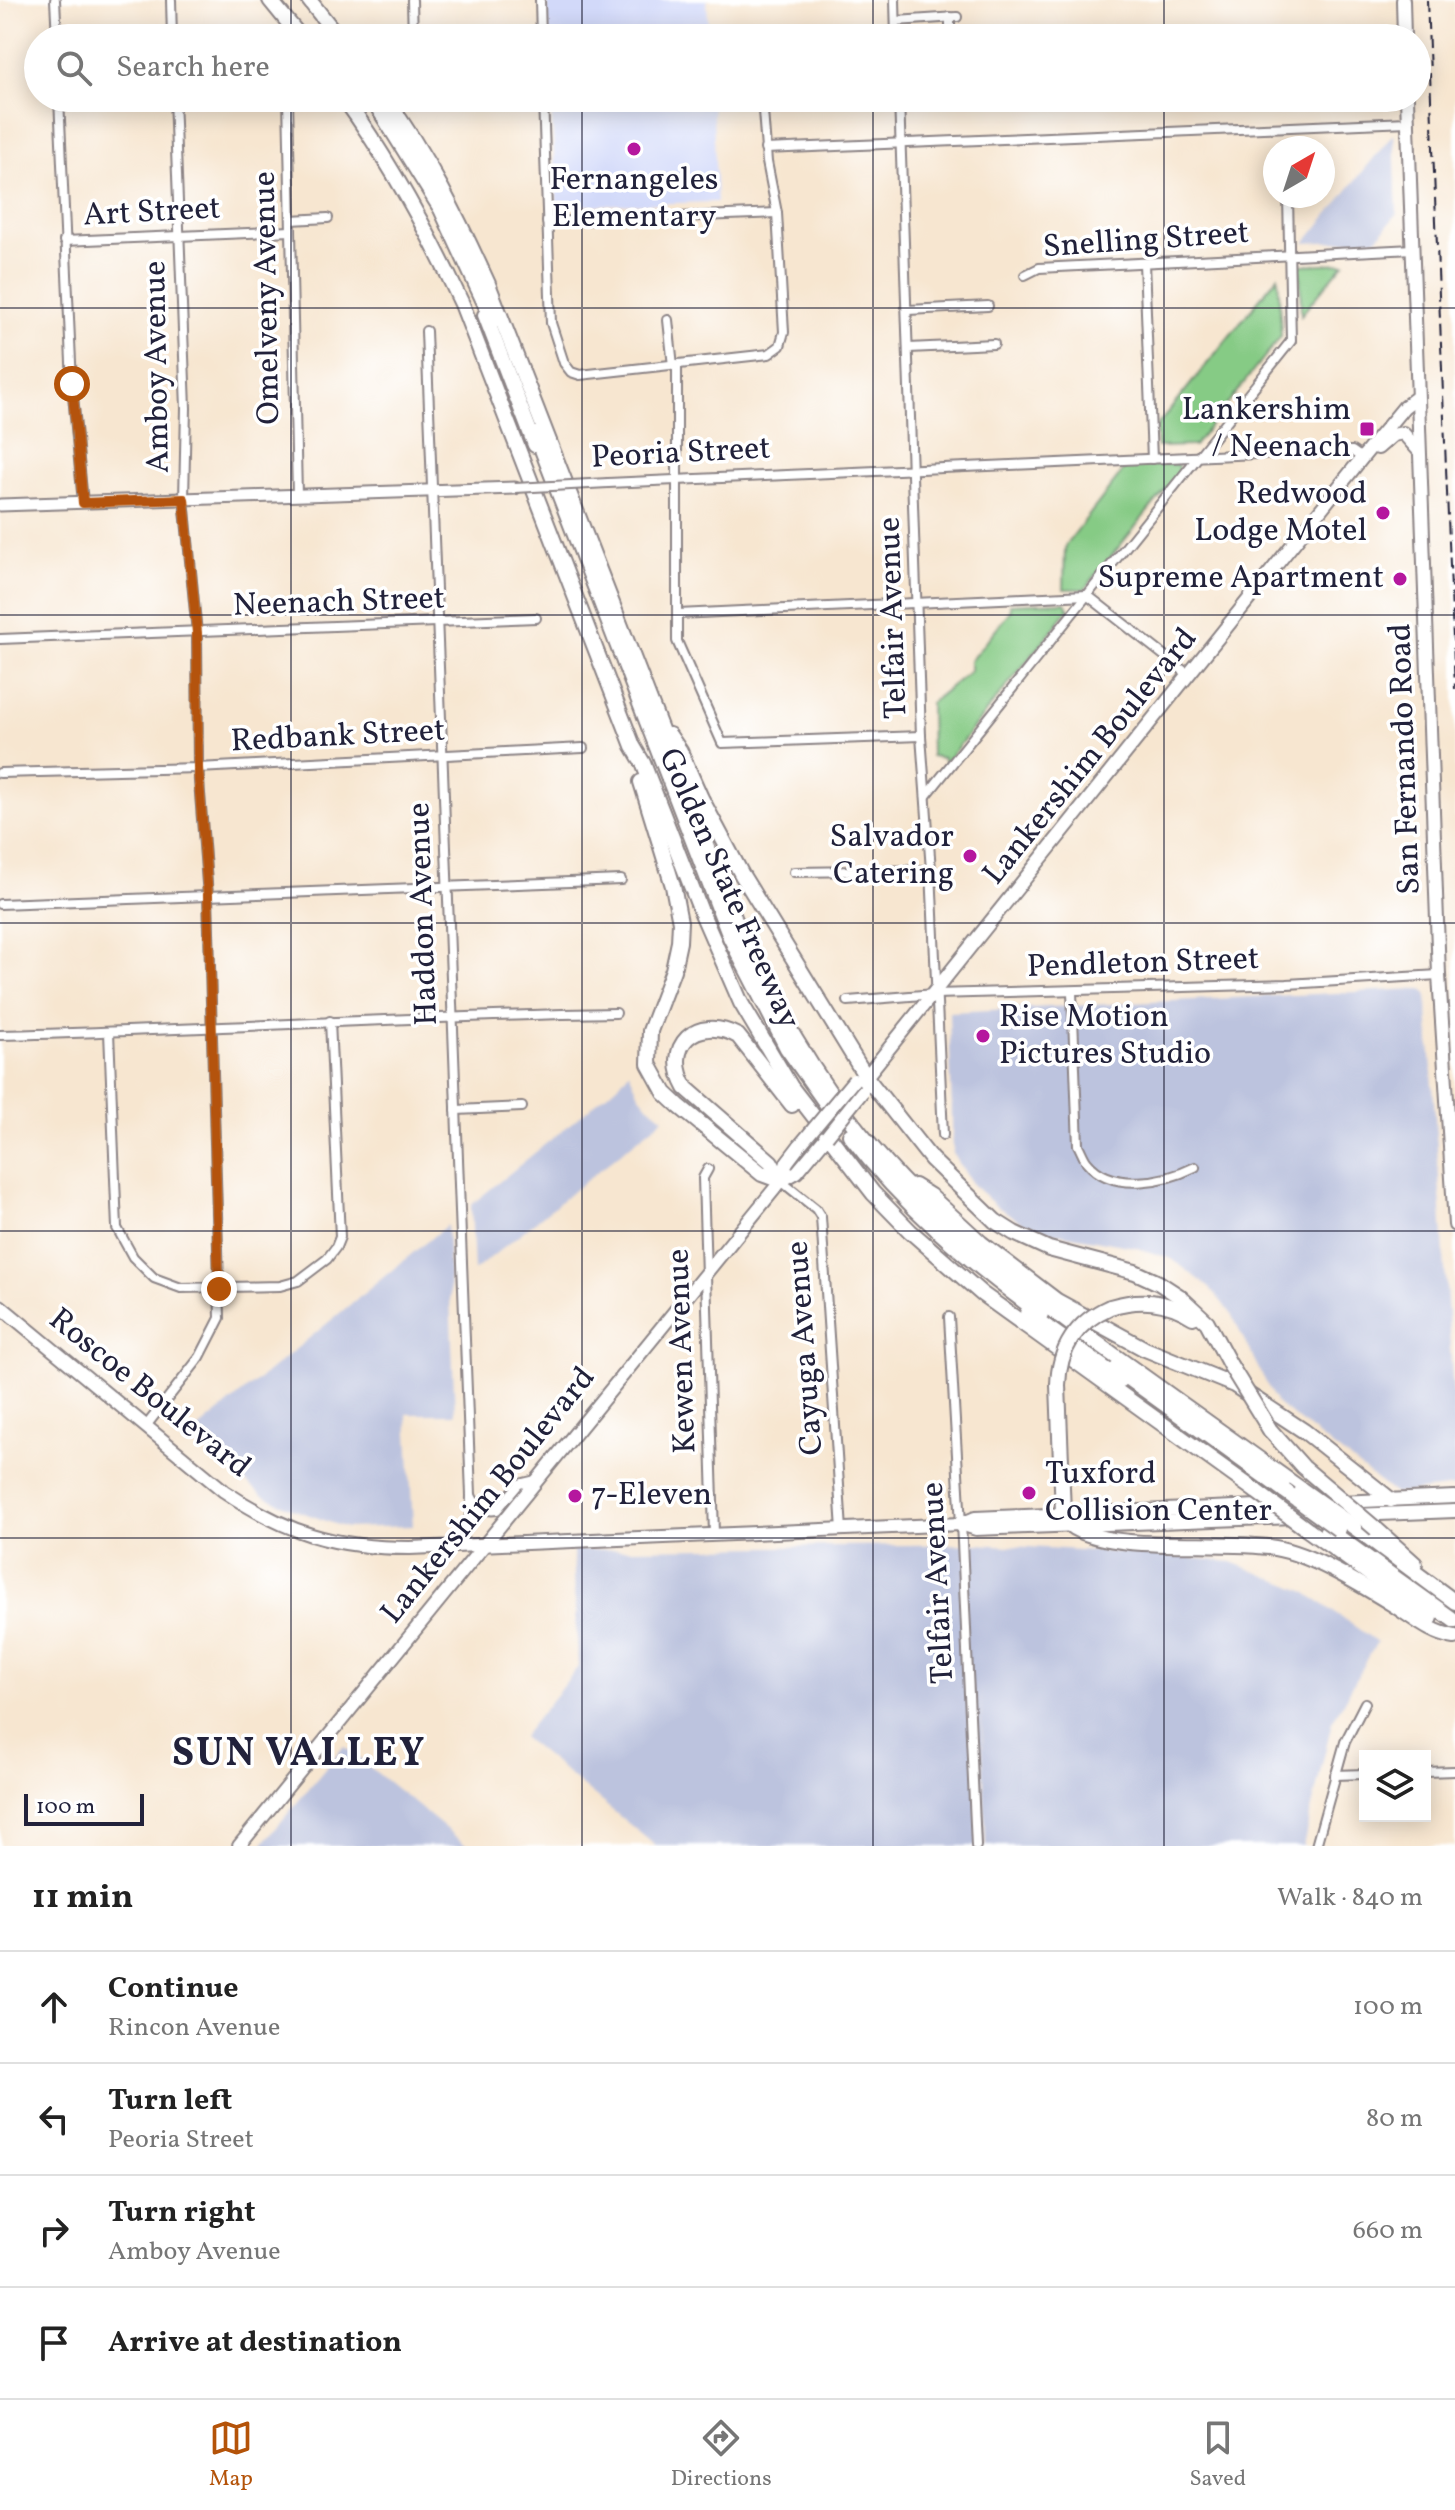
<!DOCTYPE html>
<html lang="en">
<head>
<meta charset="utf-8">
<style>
  :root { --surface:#fff; --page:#f6f6f6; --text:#222; --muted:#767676; --line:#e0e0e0; --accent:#b45309 }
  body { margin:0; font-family:Vollkorn,serif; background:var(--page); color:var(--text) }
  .controls { position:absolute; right:24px; bottom:24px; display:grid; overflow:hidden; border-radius:0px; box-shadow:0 4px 20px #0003 }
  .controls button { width:72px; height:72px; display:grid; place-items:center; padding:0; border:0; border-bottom:2px solid var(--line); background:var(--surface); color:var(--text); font:40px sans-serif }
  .compass { position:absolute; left:1263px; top:136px; width:72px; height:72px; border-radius:50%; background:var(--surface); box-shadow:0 4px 20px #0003; rotate:39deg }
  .scale { position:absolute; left:24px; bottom:20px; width:120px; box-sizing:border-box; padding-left:8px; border:4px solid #22223b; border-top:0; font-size:22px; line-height:28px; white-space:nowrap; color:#22223b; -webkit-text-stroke:6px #fff; paint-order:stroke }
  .stop { position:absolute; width:24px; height:24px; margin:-18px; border:6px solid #b45309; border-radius:50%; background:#fff }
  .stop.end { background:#b45309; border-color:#fff; box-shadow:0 2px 8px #0008 }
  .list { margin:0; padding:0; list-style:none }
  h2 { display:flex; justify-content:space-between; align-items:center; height:104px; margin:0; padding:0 32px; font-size:34px }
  h2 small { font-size:26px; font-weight:400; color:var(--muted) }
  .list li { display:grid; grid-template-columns:52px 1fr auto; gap:24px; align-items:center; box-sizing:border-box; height:112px; padding:0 32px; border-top:2px solid var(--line) }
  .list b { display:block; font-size:30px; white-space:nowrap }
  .list p { margin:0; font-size:26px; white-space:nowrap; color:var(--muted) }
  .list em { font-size:26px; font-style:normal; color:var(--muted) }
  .icon { flex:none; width:44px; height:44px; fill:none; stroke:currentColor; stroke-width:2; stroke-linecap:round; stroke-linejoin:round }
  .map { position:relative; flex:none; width:1455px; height:1846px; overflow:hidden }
  .search { position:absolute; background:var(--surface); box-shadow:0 4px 20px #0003; left:24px; right:24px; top:24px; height:88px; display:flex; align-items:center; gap:20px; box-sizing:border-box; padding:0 28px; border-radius:44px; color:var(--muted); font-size:30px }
  .sheet { height:552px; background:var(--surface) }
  nav { display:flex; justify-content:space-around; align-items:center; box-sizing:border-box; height:112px; border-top:2px solid var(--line); background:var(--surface); font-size:22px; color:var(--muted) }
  nav a { display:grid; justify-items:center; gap:4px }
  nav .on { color:var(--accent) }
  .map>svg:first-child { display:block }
  .built { fill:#d2d9f9 }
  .industrial { fill:#bcc3de }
  .green { fill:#86cb85; stroke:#547660; stroke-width:2 }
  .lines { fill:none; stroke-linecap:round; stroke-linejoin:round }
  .street-casing { stroke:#8c8486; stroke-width:12 }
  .secondary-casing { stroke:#8c8486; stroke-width:15 }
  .primary-casing { stroke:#8c8486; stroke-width:16 }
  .highway-casing { stroke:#8c8486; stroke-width:18 }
  .street { stroke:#fff; stroke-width:8 }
  .secondary { stroke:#fff; stroke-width:11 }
  .primary { stroke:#fff; stroke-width:12 }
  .highway { stroke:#fff; stroke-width:14 }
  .rail { stroke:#22223b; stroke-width:2; stroke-dasharray:12 6; stroke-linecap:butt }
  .street-bridge-casing { stroke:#8c8486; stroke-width:12; stroke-linecap:butt }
  .primary-bridge-casing { stroke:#8c8486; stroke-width:16; stroke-linecap:butt }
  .highway-bridge-casing { stroke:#8c8486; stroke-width:18; stroke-linecap:butt }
  .street-bridge { stroke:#fff; stroke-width:8 }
  .primary-bridge { stroke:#fff; stroke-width:12 }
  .highway-bridge { stroke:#fff; stroke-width:14 }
  .route { stroke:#b45309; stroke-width:10 }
  .grid { fill:none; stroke:#22223b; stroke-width:2; stroke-opacity:0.55 }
  .poi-dot { fill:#b5179e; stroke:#fff; stroke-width:3 }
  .labels { text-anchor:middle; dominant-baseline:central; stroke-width:7; stroke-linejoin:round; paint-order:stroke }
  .poi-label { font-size:32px; fill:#22223b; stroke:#fff; text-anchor:end }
  .street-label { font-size:32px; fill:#22223b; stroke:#fff }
  .district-label { font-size:40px; font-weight:bold; letter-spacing:2px; fill:#22223b; stroke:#fff }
</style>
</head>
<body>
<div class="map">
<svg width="1455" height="1846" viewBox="0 0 1455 1846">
  <rect width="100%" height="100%" fill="#fff"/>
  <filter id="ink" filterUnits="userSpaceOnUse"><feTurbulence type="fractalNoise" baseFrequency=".0125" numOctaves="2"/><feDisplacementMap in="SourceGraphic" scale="16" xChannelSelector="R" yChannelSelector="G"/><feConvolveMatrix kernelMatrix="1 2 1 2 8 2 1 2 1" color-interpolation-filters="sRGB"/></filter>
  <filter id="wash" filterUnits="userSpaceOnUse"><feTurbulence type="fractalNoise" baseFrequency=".006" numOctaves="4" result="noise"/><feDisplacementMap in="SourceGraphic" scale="32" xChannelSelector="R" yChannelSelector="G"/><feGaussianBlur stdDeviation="1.8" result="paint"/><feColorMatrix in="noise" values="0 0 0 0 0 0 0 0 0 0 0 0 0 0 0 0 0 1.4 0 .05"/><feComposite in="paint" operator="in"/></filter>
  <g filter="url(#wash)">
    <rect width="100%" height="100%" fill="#f7e6d0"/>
    <g class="built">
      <path d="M547,0H707L709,38H549Z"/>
      <path d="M551,98H712L717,202L557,206Z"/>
    </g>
    <g class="industrial">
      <path d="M1394,133L1397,214L1376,239L1305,243Z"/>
      <path d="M1417,989H1423L1427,994L1455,1423V1487L1395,1494L1276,1403L1230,1312L1209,1287L1172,1259L1134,1247L1049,1232L1022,1222L996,1206L973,1185L953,1154L949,1012Z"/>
      <path d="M629,1071L639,1094L649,1106L664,1118L474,1271L471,1205L620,1083Z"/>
      <path d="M447,1225L455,1414H407L413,1526L346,1528L295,1510L262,1495L190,1436Z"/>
      <path d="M976,1544L1149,1554L1232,1562L1304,1591L1377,1642L1332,1722L1303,1846H986L981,1685L984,1846H656L522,1737L578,1667L573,1550Z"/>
      <path d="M344,1746L467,1846H261Z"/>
    </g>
    <g class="green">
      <path d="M1344,263L1301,315L1300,265Z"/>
      <path d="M1278,276L1281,336L1194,446L1157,447L1156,427Z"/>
      <path d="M1177,464L1180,472L1087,586L1085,589H1064L1065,546L1127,466Z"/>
      <path d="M1065,602L1069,609L945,763L943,758L931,756L930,703L970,671V661L1011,610L1010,604Z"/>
    </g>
  </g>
  <g filter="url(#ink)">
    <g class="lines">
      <defs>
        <g id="street">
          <path d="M55,0L57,38"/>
          <path d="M171,0L172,38"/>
          <path d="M412,0L413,38"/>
          <path d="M540,0L541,38"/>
          <path d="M895,0L896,38"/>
          <path d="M950,17V38"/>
          <path d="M896,21L957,17"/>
          <path d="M59,98L72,384L83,503"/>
          <path d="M543,98L551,323L564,363L571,372L580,375L769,354L780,346L784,332L777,213L767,162L762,98"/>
          <path d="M899,98L921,736L931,870L943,1135"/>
          <path d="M288,99L297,495"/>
          <path d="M765,149L1408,122"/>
          <path d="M291,220L328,218"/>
          <path d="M547,222L777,213"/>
          <path d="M64,241L291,231"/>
          <path d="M1144,263L1152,459"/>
          <path d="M1025,275L1039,268L1413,249"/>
          <path d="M908,310L988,306"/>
          <path d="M668,320L673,366"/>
          <path d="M426,331L471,1495C471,1517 470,1533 449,1544"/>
          <path d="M909,348L994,344"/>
          <path d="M677,366V641L722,743L921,736"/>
          <path d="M608,483L1279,453L1352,451L1362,458"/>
          <path d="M678,614L1087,595L1189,675"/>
          <path d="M0,639L536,618"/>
          <path d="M0,773L198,768L583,748"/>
          <path d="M926,796L1291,341L1288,196"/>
          <path d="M794,872L931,870"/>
          <path d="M0,904L621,880"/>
          <path d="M1072,992L1078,1145C1081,1150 1083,1157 1087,1162C1112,1193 1165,1182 1195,1167"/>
          <path d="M848,1001L935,994L1287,984L1439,975"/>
          <path d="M109,1032L117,1228L133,1257L154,1278L181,1288L280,1286L298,1281L327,1259L336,1247L340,1237L330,1021"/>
          <path d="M0,1035C206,1030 411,1016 616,1013"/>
          <path d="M456,1110L522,1107"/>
          <path d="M708,1169L703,1178L714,1534"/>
          <path d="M781,1181L816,1209L821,1217L842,1530"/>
          <path d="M949,1317L962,1542L976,1846"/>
          <path d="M146,1426L200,1357L220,1318L208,896L198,768L197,633L184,499L186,408L174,98"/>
          <path d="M471,1495C476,1507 484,1512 497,1510L519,1484L536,1480"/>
          <path d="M1425,1772L1455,1771"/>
          <path d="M1335,1775L1365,1774"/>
          <path d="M1316,1846L1345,1742L1365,1703"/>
        </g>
        <path id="secondary" d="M0,505L515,488"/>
        <g id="primary">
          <path d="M1403,0L1404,38"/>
          <path d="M1407,98L1439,975L1455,1225"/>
          <path d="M1378,448L1393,435L1403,433L1419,451"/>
          <path d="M864,1086L866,1077L1362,458L1404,407L1417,397"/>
          <path d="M781,1181L797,1172L827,1136"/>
          <path d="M0,1306L224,1491C286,1533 335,1548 410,1548L961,1524L976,1529L1324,1516"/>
          <path d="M1339,1502L1455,1497"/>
          <path d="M1354,1515L1455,1511"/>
          <path d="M961,1524L975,1518L1304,1504"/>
          <path d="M239,1846L781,1181L787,1162L800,1145"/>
        </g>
        <g id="highway">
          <path d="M270,0L301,38"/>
          <path d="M309,0L339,38"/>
          <path d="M344,98C391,163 428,231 462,304L633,746L643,763L700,909L741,1003L791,1087L873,1193L910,1231L982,1294L1257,1492"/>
          <path d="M372,98L441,209L493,321"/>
          <path d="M385,98C427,155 459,220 488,284L742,938C775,1007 812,1074 861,1134C933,1223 1023,1290 1115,1356C1177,1401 1240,1445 1302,1490"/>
          <path d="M485,315L535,445"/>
          <path d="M536,434L730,937L787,1048L830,1109"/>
          <path d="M669,735L680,751L701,798L742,875L866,1077L931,1159L995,1221L1014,1233L1049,1249L1135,1272L1159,1283L1179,1296L1207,1322L1230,1365"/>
          <path d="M641,782L673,886L680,922L679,942L673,970L650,1031L649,1064L665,1093L679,1106L762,1174L781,1181"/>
          <path d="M850,1135C904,1206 970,1262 1041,1314"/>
          <path d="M781,1181L771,1162L686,1088C662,1046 696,1014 738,1036L792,1105"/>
          <path d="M914,1186L930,1196L981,1243L1057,1301L1145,1349L1234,1385L1304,1431L1391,1500"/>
          <path d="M1110,1307C1140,1298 1166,1300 1193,1317"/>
          <path d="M1027,1313L1121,1380"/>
          <path d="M1116,1369L1285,1491"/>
          <path d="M1058,1385L1063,1513C1066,1518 1069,1525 1074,1528C1118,1553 1221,1539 1275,1548C1311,1554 1360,1584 1391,1603C1412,1616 1430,1633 1455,1637"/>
          <path d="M1270,1430L1303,1467L1329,1489"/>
          <path d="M1354,1527L1455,1602"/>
          <path d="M1327,1529L1455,1621"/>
          <path d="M1376,1529L1415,1564"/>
          <path d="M1308,1530L1431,1618"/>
        </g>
      </defs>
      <use href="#street" class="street-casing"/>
      <use href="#secondary" class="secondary-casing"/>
      <use href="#primary" class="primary-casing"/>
      <use href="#highway" class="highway-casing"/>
      <use href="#street" class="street"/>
      <use href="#secondary" class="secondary"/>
      <use href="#primary" class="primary"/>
      <use href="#highway" class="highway"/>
      <path class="rail" d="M1427,0L1455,689"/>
      <defs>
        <path id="street-bridge" d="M515,488L608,483"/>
        <g id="primary-bridge">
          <path d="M827,1136L862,1092"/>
          <path d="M800,1145L854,1080"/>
        </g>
        <g id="highway-bridge">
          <path d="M1230,1365L1270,1430"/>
          <path d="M1058,1385C1059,1349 1076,1322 1110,1307"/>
          <path d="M1329,1489L1376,1529"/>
          <path d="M1302,1490L1354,1527"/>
          <path d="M1285,1491L1338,1529"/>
          <path d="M1257,1492L1308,1530"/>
        </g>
      </defs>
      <use href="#street-bridge" class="street-bridge-casing"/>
      <use href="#primary-bridge" class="primary-bridge-casing"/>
      <use href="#highway-bridge" class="highway-bridge-casing"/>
      <use href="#street-bridge" class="street-bridge"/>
      <use href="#primary-bridge" class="primary-bridge"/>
      <use href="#highway-bridge" class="highway-bridge"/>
    </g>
  </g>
  <g class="lines" filter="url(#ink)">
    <path class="route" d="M72,384L83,503L184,499L197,633L198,768L208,896L219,1289"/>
  </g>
  <path class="grid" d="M291,0V38M582,0V38M873,0V38M1164,0V38M291,98V1846M582,98V1846M873,98V1846M1164,98V1846M0,308H1455M0,615H1455M0,923H1455M0,1231H1455M0,1538H1455"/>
  <g class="poi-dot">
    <circle cx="634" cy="149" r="8"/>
    <rect x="1359" y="421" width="16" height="16" rx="4"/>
    <circle cx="1383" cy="513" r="8"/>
    <circle cx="1400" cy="579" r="8"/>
    <circle cx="970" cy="856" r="8"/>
    <circle cx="983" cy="1036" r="8"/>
    <circle cx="1029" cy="1493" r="8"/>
    <circle cx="575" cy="1496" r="8"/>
  </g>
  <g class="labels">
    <g class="poi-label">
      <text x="634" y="181" text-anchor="middle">Fernangeles<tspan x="634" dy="37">Elementary</tspan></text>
      <text x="1351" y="411">Lankershim<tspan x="1351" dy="37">/ Neenach</tspan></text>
      <text x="1367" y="495">Redwood<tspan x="1367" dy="37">Lodge Motel</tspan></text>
      <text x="1384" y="579">Supreme Apartment</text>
      <text x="954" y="838">Salvador<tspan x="954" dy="37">Catering</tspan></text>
      <text x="999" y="1018" text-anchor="start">Rise Motion<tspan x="999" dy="37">Pictures Studio</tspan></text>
      <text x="1045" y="1475" text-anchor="start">Tuxford<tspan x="1045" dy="37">Collision Center</tspan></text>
      <text x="591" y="1496" text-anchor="start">7-Eleven</text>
    </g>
    <g class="street-label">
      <text transform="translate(152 213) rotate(-3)">Art Street</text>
      <text transform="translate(1146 241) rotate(-4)">Snelling Street</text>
      <text transform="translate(268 298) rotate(-91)">Omelveny Avenue</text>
      <text transform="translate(158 367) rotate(-91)">Amboy Avenue</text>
      <text transform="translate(681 454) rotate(-3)">Peoria Street</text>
      <text transform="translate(339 603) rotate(-2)">Neenach Street</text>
      <text transform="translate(894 618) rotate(-92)">Telfair Avenue</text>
      <text transform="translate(338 737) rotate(-3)">Redbank Street</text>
      <text transform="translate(1091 757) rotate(-51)">Lankershim Boulevard</text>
      <text transform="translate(1406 759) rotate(-92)">San Fernando Road</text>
      <text transform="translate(728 889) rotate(66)">Golden State Freeway</text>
      <text transform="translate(424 914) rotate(-92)">Haddon Avenue</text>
      <text transform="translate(1143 964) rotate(-2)">Pendleton Street</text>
      <text transform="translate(806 1348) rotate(-94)">Cayuga Avenue</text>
      <text transform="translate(683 1351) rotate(-92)">Kewen Avenue</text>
      <text transform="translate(149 1394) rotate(39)">Roscoe Boulevard</text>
      <text transform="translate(489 1496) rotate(-51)">Lankershim Boulevard</text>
      <text transform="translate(939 1583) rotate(-93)">Telfair Avenue</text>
    </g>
    <g class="district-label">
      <text x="299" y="1755">SUN VALLEY</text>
    </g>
  </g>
</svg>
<div class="controls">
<button><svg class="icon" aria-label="layers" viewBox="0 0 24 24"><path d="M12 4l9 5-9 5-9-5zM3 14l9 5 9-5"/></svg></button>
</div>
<svg class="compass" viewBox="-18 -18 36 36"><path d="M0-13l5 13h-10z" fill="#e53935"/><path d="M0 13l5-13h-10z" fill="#767676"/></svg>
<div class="scale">100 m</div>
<div class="stop" style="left:72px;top:384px"></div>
<div class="stop end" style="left:219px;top:1289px"></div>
<div class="search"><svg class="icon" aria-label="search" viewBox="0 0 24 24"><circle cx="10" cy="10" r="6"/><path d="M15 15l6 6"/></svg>Search here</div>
</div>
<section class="sheet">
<h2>11 min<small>Walk · 840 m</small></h2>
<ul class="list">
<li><svg class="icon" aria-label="ahead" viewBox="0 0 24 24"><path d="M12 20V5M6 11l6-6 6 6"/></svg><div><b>Continue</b><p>Rincon Avenue</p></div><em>100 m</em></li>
<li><svg class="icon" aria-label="left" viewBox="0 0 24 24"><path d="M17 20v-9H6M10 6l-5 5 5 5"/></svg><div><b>Turn left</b><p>Peoria Street</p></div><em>80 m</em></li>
<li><svg class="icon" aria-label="right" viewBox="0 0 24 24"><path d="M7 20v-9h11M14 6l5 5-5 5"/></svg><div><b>Turn right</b><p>Amboy Avenue</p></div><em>660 m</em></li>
<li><svg class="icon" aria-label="arrive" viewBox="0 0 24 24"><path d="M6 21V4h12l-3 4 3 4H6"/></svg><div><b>Arrive at destination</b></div></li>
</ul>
</section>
<nav>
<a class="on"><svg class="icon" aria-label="map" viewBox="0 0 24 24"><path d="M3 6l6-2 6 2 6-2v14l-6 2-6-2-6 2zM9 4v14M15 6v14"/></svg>Map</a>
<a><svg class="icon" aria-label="directions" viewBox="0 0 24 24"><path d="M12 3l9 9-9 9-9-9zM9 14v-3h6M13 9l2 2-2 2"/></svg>Directions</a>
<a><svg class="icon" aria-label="saved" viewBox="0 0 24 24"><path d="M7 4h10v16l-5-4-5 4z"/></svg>Saved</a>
</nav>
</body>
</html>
